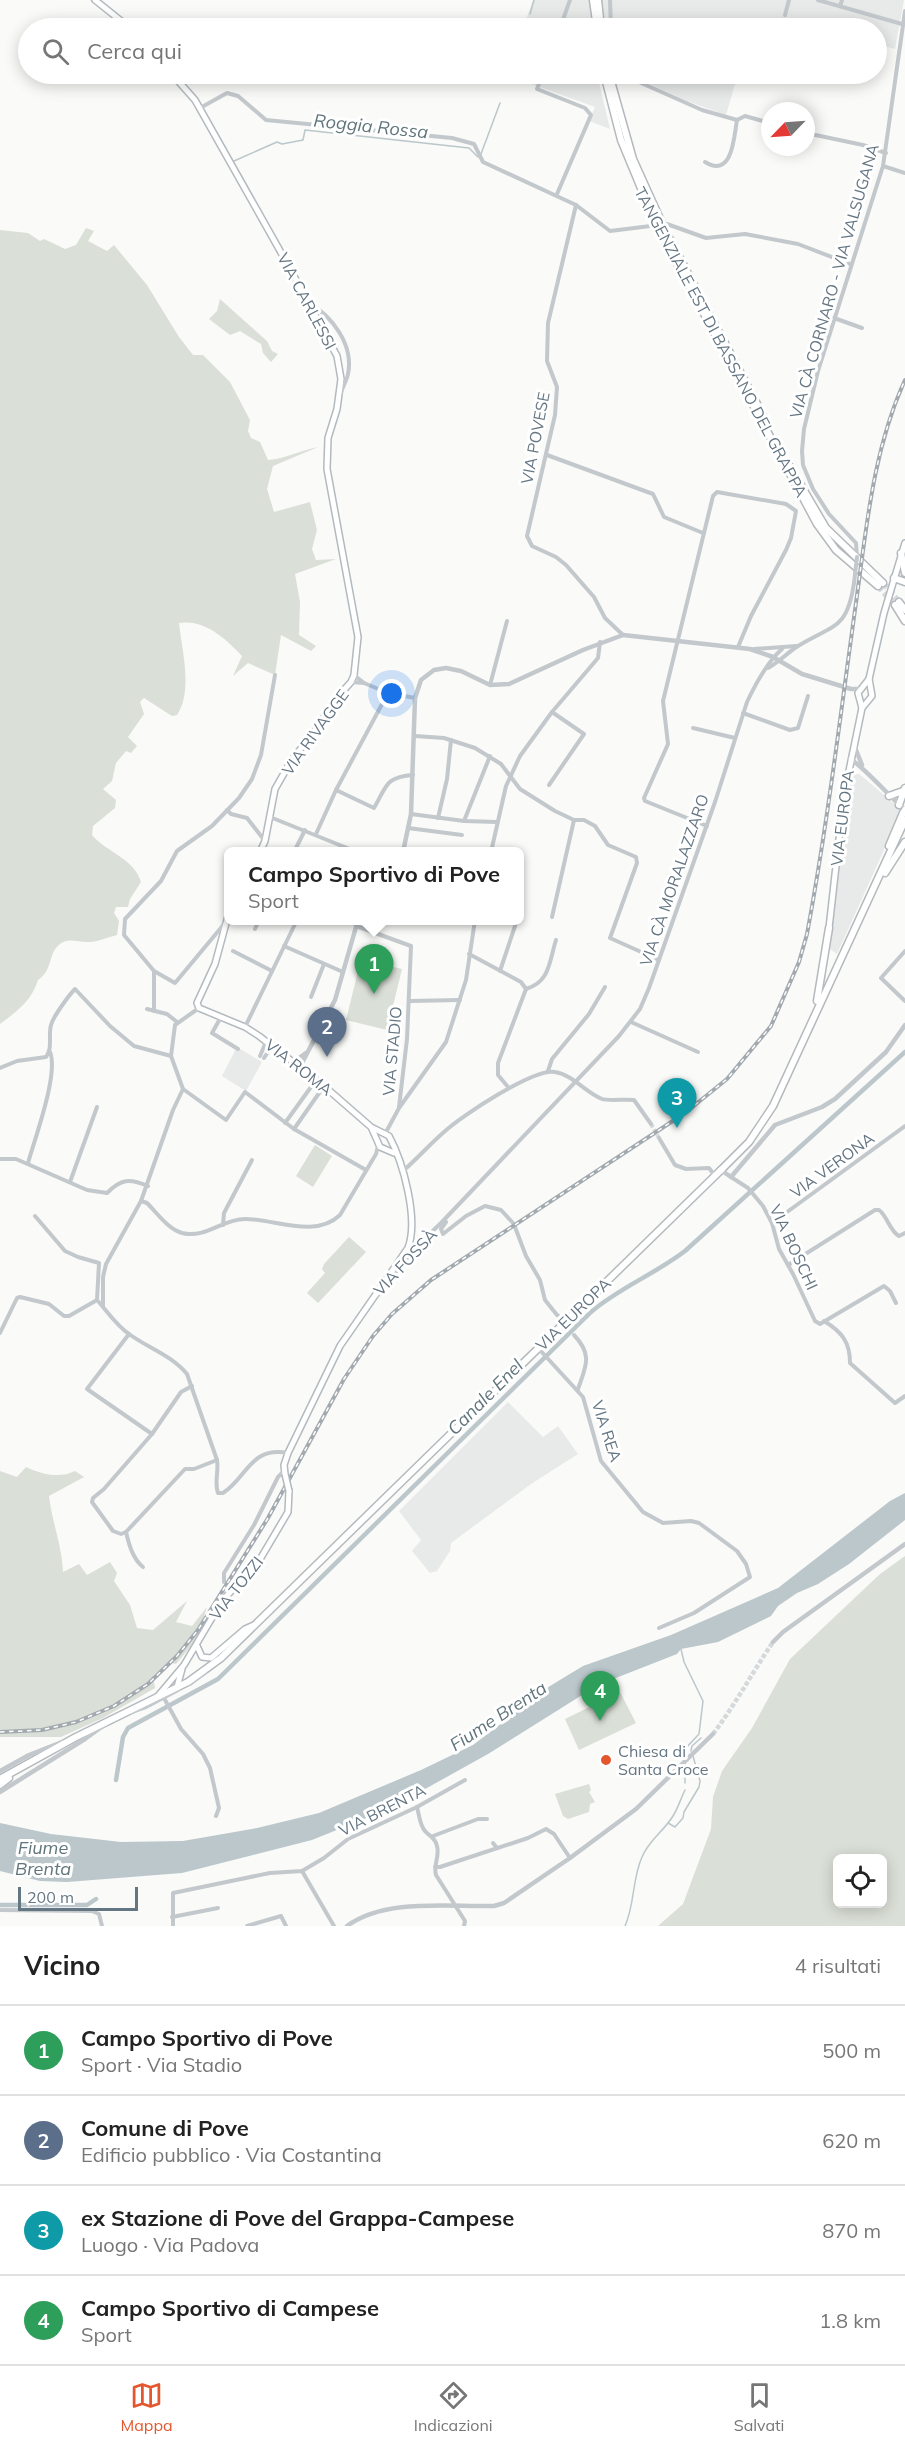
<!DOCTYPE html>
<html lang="it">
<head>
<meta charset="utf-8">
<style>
  :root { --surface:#fff; --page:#f6f6f6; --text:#222; --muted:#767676; --line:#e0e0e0; --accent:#e4572e }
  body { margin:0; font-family:Mulish,sans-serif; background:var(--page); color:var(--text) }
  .controls { position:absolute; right:18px; bottom:18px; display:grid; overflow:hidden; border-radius:9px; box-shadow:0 3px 15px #0003 }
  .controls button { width:54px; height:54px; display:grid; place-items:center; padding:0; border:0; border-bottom:2px solid var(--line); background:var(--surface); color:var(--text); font:30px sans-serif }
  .compass { position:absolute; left:761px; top:102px; width:54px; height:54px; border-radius:50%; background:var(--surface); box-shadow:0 3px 15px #0003; rotate:245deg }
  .scale { position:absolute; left:18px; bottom:15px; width:120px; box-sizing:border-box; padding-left:6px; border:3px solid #657683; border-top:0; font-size:16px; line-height:21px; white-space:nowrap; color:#657683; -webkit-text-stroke:4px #fff; paint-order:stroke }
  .you { position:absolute; left:392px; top:694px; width:21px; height:21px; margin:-15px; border:4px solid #fff; border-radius:50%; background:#1a73e8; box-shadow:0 0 0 9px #1a73e833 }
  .badge { display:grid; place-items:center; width:39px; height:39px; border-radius:50%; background:var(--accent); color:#fff; font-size:20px; font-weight:700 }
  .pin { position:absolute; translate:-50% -50px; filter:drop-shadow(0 2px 3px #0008) }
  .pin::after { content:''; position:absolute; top:32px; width:21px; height:18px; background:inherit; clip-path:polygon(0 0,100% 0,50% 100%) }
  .popup { position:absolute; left:224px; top:847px; width:300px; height:78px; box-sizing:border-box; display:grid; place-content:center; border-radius:9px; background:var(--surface); filter:drop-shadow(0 2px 4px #0005); font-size:20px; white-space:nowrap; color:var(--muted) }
  .popup b { font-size:22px; color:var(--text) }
  .popup::after { content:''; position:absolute; left:50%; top:100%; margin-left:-12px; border:12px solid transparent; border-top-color:var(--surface) }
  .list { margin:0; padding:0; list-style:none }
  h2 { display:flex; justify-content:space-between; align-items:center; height:78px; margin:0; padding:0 24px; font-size:26px }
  h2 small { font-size:20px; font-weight:400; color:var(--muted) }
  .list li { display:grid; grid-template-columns:39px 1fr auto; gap:18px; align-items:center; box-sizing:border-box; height:90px; padding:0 24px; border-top:2px solid var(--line) }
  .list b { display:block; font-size:22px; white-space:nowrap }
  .list p { margin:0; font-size:20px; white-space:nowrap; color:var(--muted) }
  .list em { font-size:20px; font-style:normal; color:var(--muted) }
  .icon { flex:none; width:33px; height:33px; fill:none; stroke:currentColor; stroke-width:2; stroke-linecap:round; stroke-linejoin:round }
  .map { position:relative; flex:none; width:905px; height:1926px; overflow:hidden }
  .search { position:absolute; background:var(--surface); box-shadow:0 3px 15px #0003; left:18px; right:18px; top:18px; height:66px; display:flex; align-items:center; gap:15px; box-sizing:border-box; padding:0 21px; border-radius:33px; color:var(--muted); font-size:22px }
  .sheet { height:438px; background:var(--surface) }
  nav { display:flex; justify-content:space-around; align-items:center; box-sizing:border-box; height:84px; border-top:2px solid var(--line); background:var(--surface); font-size:16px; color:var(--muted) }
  nav a { display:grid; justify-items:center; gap:3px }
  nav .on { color:var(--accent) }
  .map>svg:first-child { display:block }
  .built { fill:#e8e9e9 }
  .green { fill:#dadfd7; fill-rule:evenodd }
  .water { fill:#bbc7cb }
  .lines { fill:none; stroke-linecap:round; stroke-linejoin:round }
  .stream { stroke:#bbc7cb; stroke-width:1.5 }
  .canal { stroke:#bbc7cb; stroke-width:4.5 }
  .minor-tunnel { stroke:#d5d9db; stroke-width:4; stroke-dasharray:4 2; stroke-linecap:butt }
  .tertiary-tunnel { stroke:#d5d9db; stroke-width:4.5; stroke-dasharray:4.5 2; stroke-linecap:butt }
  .trunk-tunnel { stroke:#d5d9db; stroke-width:6; stroke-dasharray:6 3; stroke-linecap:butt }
  .secondary-casing { stroke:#b3babf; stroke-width:8 }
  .primary-casing { stroke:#b5babe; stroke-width:9 }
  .trunk-casing { stroke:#b4b9bd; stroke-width:9 }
  .minor { stroke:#c3c8cc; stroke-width:4 }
  .tertiary { stroke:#c3c8cc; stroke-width:4.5 }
  .secondary { stroke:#fff; stroke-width:5 }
  .primary { stroke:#fff; stroke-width:6 }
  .trunk { stroke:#fff; stroke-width:6 }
  .rail-casing { stroke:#a2aab0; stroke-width:4 }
  .rail { stroke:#fff; stroke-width:1.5; stroke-dasharray:4.5; stroke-linecap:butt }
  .secondary-bridge-casing { stroke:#b3babf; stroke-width:8; stroke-linecap:butt }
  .trunk-bridge-casing { stroke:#b4b9bd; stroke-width:9; stroke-linecap:butt }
  .minor-bridge { stroke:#c3c8cc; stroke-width:4 }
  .secondary-bridge { stroke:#fff; stroke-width:5 }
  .trunk-bridge { stroke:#fff; stroke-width:6 }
  .poi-dot { fill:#e4572e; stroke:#fff; stroke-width:2 }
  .labels { text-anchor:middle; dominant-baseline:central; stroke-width:6; stroke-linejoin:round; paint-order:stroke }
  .street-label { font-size:16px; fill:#657683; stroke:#fff }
  .poi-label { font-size:16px; fill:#657683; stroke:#fff; text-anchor:start }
  .water-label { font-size:18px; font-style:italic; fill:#60757c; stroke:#fff }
</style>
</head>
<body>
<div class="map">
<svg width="905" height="1926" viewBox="0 0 905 1926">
  <rect width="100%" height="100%" fill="#fafaf8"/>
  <g class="built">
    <path d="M533,0H904L895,49L877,44L876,28H509L510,26L527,17Z"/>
    <path d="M504,74H597L610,129L589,121L595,107Z"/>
    <path d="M627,74H738L726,115L687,101Z"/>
    <path d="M853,774H859L902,810L837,954L830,949L848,780Z"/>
    <path d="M237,1047L262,1062L246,1091L222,1076Z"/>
    <path d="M508,1402L543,1437L558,1426L578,1454L531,1484L451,1543L450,1551L437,1571L430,1573L412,1551L421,1540L399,1511Z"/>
  </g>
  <g class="green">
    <path d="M86,228L94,231L88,241L107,251L114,245L147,285L179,337L193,355H203L230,382L250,420L248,431L251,438L260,442L268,460C285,459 301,450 318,447L273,466L267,489L274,512L310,502L317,530L312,549L316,560L336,559L295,574L300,602L299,635L316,646L311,651L281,635L275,675L248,663L233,676L242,656C226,639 205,619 179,623C182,651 193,691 177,715L172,716L144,698L140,702L144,714L128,737L137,746L131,753L126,751L116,763L112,781L103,789L116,800L115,808L93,826L92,835C106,852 134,858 141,882L130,899L128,907H116L114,913L119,921L117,935C108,937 98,942 89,942C79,943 69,937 60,944C47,954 54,969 38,980C31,1002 17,1011 0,1024V230L28,233L40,241L44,239L65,249L76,245Z"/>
    <path d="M220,299L267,341L272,351L278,354L271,362L263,353L261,344L240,331L230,335L209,319L217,311Z"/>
    <path d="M361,959L402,969L387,1030L346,1020Z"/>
    <path d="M315,1145L332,1156L313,1187L296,1176Z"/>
    <path d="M349,1237L366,1252L318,1303L307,1293L325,1273L322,1269L324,1264Z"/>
    <path d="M26,1467C41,1474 59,1479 75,1471L84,1477L49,1496C52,1522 62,1546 63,1572L79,1564L87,1575L110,1562L117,1573L114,1581L130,1605L137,1628L153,1630L187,1601L176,1622L192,1626L207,1607L196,1640L176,1664L168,1662L153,1676L155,1688L103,1718L61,1737H0V1471L17,1477Z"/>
    <path d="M905,1556V1926H658L683,1904L711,1829L713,1797L722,1771L752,1728L790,1659L880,1574ZM838,1858H882V1904H838Z"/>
    <path d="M620,1692L636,1723L579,1750L565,1719Z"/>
    <path d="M589,1784L591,1790L589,1792L595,1802L590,1804L589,1812L568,1819L563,1816L555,1794Z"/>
  </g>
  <path class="water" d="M905,1493V1520L849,1564L818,1584L797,1593L778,1606L771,1616L718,1642L681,1649L677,1654L598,1685L488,1754L391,1808L312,1840L182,1873L67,1882L40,1881L0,1871V1823L51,1834L121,1842L183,1841L257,1828L319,1813L421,1770L473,1745L550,1686L583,1666L671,1635L778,1588L890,1501Z"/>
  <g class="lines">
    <g class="stream">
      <path d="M530,14L534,0"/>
      <path d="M481,154L500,103"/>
      <path d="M234,161L277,142L282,144L303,140L305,130L469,148L478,157"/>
      <path d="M681,1649L684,1662L703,1701L699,1734L684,1750L685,1758"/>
      <path d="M691,1751L692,1746L701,1738"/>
      <path d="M685,1764V1783"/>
      <path d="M668,1823L675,1827L683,1818L684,1812L699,1787L700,1781L693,1756"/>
      <path d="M625,1926C635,1904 632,1879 642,1857C649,1840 664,1831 673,1816C678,1808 681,1798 685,1790"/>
    </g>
    <g class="canal">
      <path d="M116,1780L123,1737L128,1728L218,1679L591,1312C619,1288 655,1274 685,1251L905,1052"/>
      <path d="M0,1905H87L96,1899"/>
    </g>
    <path class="minor-tunnel" d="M651,1124L659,1138"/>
    <path class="tertiary-tunnel" d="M713,1734C735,1705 752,1673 773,1642"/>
    <g class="trunk-tunnel">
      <path d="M883,583L899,602"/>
      <path d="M878,586L895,605"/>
    </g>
    <defs>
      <g id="secondary">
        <path d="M95,0L130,28"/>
        <path d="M172,74L195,100L288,265L337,356L341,379L337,409L328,438L327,469L358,637L354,675L351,682L334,701L318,727L291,761L275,789L265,841L260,852"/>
        <path d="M862,708L872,696L869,679L884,613L905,543"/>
        <path d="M228,916L215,964L197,1003L199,1008L245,1027L259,1036L324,1086L371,1127L389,1136C403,1162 419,1219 408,1248L340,1346L288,1453L284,1465L285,1474"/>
        <path d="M829,928L844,795L862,708L858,693L869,679"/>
        <path d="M372,1129L380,1147L394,1153"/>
        <path d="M197,1646L202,1657L211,1658L245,1629L254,1625"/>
        <path d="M177,1687L182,1669"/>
        <path d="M157,1697L184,1665L222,1601L259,1561L288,1512L289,1491"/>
      </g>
      <g id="primary">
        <path d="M0,1779L76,1737L188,1682L221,1658L721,1170"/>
        <path d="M0,1785L9,1778"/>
      </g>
      <g id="trunk">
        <path d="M593,0L597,28"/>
        <path d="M598,0L601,28"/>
        <path d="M604,74L621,140L655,222"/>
        <path d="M609,74L633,159L661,221"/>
        <path d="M658,228L817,524L836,550L878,586"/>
        <path d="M664,228L765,419"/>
        <path d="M789,465L826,528L883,583"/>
        <path d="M901,553L905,573"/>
        <path d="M894,578L905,582"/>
        <path d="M899,602L905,610"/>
        <path d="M895,605L905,621"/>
        <path d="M889,796L903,791"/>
        <path d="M899,805L905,788"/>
        <path d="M889,846L903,813"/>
        <path d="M885,873L905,842"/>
        <path d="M817,1001L829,928"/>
        <path d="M721,1170L749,1142L773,1106L905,820"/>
      </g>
    </defs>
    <use href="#secondary" class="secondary-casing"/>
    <use href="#primary" class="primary-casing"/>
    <use href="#trunk" class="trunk-casing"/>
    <g class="minor">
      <path d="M610,0L611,28"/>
      <path d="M818,0L902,24"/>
      <path d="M840,6L842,0"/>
      <path d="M785,15L789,0"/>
      <path d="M560,28L570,0"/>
      <path d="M543,74L537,89L585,108L591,115L557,194"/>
      <path d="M621,74L702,110L737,120"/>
      <path d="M200,108L227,93L238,96L266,120L452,138L474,144L483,162L576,205L610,231L667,224L706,238L745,234L798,244L850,264"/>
      <path d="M737,120L745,116L770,123"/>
      <path d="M806,133L863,145L886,153"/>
      <path d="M705,162C733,179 734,136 737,120"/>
      <path d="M883,166L905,173"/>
      <path d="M576,205L548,323L547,361L557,387L555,415L527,536L532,546L556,557L566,565L594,597L605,618L623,635"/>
      <path d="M309,303C332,316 354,345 348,374C347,380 343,386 341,392"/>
      <path d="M834,318L862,328"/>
      <path d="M547,455L653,494L664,517L703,533"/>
      <path d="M857,557L856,543L829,514L813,489L803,465L802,451L804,429L818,371L883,166L905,11"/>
      <path d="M754,649L797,646"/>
      <path d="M768,668C779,662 787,653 798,646C834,624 847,630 854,583"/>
      <path d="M351,682L364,683L354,675"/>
      <path d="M364,683L388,693L415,698"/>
      <path d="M490,685L507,621"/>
      <path d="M743,713L790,730L798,728L808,696"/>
      <path d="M693,728L735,738"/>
      <path d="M415,736L444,738L475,748L501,764L520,789L555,811L574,820H584L595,826L608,845L636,857L637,863L610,938L659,960"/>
      <path d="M549,785L584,734L552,712"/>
      <path d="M336,790L374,808C387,786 385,777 413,775"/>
      <path d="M227,810L231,814L247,818L265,841"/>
      <path d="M411,814L464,821L497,822"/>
      <path d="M270,817L357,852"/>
      <path d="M438,818L447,779L451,740"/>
      <path d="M464,821L490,756"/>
      <path d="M707,826L645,801L644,798L668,744L663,701L713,496L717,492L786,504L796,511L791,538L786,550L751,616L738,647"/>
      <path d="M408,828L462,835"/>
      <path d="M316,834L336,790L388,693"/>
      <path d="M294,852L305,830"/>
      <path d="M491,852L506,786L520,756L552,712L598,658L600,642"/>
      <path d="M520,909V912"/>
      <path d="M552,917L574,820"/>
      <path d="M225,923L175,983L154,971L124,935L125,919L161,881L177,851L212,826L239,798L252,779L261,755L275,675"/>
      <path d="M356,926L411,946L407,1039L399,1107"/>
      <path d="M255,929L259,920"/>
      <path d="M284,946L343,972"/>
      <path d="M233,951L272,971"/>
      <path d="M905,951L881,978L905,1001"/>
      <path d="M469,954L521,982L526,989L498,1063V1075L508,1087"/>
      <path d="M154,971V1011"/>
      <path d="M500,971L517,920"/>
      <path d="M526,989C550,982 549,962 556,940"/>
      <path d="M311,997L324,964"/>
      <path d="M409,1001L460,1000"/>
      <path d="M199,1008L175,1025L171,1056L183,1089L226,1120L245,1092L294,1129L366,1170"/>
      <path d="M147,1009L167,1014L177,1022"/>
      <path d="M221,1017L212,1033L238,1049"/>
      <path d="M631,1022L698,1052"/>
      <path d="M245,1027L297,920"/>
      <path d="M260,1056L266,1042"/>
      <path d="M264,1058L272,1046"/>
      <path d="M0,1068L17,1061L46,1057C53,1048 48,1036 51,1025C53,1017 69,995 75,989L110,1026L134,1046L171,1056"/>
      <path d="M548,1071L552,1059L589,1014L605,987"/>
      <path d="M285,1123L316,1080"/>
      <path d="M294,1129L324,1086"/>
      <path d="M385,1134L399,1108L446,1042L466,980L475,920"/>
      <path d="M659,1138L675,1165L686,1169L709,1168L715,1176"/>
      <path d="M0,1159H16L87,1190L107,1193C121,1179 129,1178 148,1186"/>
      <path d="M28,1163C35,1138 59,1073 50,1052"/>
      <path d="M404,1170C418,1158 430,1144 444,1132C461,1116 534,1068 555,1072C573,1075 586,1093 602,1099C607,1101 626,1099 634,1100L651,1124"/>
      <path d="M731,1177L748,1188L763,1206L772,1223L779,1249L793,1274L815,1321L820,1324L884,1286L890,1291L896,1303"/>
      <path d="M70,1182L97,1107"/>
      <path d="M141,1201L147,1203C157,1213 168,1229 182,1233C206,1239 222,1219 245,1219C275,1219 315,1239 340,1215L376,1154L378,1146"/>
      <path d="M35,1216L65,1251L78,1257L99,1263L97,1300C107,1311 116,1325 129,1334C148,1348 171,1355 187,1374L217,1460C219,1471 214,1483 218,1493H223C247,1478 250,1446 288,1453"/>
      <path d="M446,1222L441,1229L443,1234L466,1216L485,1206L501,1210L513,1223"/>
      <path d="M772,1223L905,1126"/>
      <path d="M223,1225L224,1213L252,1160"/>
      <path d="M515,1227L526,1256L540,1280L545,1300L557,1315L566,1321"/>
      <path d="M788,1265L875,1210H879C888,1217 889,1230 899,1236L905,1233"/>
      <path d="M374,1296L378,1295L415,1248L441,1223L619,1036L640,1009L649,988L715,802L747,702C756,683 767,662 782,649"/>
      <path d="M103,1305V1277L106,1264L141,1201L173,1110L183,1089"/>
      <path d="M824,1321C842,1332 850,1342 850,1363L895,1403L905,1396"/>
      <path d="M0,1333L17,1298L20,1297L49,1304L64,1316H69L97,1300"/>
      <path d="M129,1334L87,1389L152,1434"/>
      <path d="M574,1335C593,1355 586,1366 578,1389"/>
      <path d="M539,1349L583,1397L601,1461L643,1512L663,1523L691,1521L699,1523L737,1551L746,1564L750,1577L694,1613L659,1628"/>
      <path d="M192,1386L181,1392L152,1434L104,1489L93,1498L92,1502L113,1531L121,1534L126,1532L185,1469H194L217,1460"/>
      <path d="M126,1532C129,1545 133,1559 143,1567"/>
      <path d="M224,1582V1573L254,1525L278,1477L284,1471"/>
      <path d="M190,1684L205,1672"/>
      <path d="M164,1698L181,1729L203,1754L210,1768L219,1808L216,1816"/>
      <path d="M131,1712L146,1707L178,1690"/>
      <path d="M417,1807C419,1814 420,1826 425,1831C430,1837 435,1837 437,1846C440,1856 433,1865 436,1875L465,1921L464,1926"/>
      <path d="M433,1836L478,1819H487"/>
      <path d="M493,1843L497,1848"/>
      <path d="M435,1867H440L528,1838L546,1829L554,1834L570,1858"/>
      <path d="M302,1871L334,1926"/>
      <path d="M0,1910L92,1911L99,1914L102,1926"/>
      <path d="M172,1917L218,1908"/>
      <path d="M173,1926V1893L270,1873L302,1871L324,1858L348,1839L417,1807L465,1780"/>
      <path d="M247,1926L281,1916L286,1926"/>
    </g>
    <g class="tertiary">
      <path d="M854,745L862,765"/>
      <path d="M850,759C860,763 893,800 905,810"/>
      <path d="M403,852L411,814L415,698L421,680L434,670L446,668L461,671L490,685L509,684L583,650L623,635L750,649L773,657L802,674L851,689H860"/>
      <path d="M292,1063L306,1053"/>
      <path d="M301,1070L303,1061L335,1000L358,920"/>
      <path d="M721,1170L731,1177L775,1125L822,1107L835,1099L886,1052L905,1025"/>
      <path d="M773,1642L783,1632L905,1544"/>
      <path d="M0,1771L29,1755L62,1742"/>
      <path d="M0,1792L85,1739L107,1723"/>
      <path d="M347,1926C385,1898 448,1907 494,1906L504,1903L570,1858L636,1809L713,1734"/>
    </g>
    <use href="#secondary" class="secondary"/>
    <use href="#primary" class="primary"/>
    <use href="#trunk" class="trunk"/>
    <defs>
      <path id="rail" d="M0,1732L42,1730L76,1722L114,1706L148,1684L177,1656L198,1630L268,1518L344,1379L373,1336L392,1314L431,1280L685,1113L727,1079L771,1026L799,962L807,934C827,827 840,718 855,610C866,533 872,452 905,380"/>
    </defs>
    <use href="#rail" class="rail-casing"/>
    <use href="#rail" class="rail"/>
    <defs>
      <path id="secondary-bridge" d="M285,1474L289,1491"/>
      <g id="trunk-bridge">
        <path d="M661,221L664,228"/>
        <path d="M655,222L658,228"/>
        <path d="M903,813L905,810"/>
      </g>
    </defs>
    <use href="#secondary-bridge" class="secondary-bridge-casing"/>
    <use href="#trunk-bridge" class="trunk-bridge-casing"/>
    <path class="minor-bridge" d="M854,583L857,557"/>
    <use href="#secondary-bridge" class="secondary-bridge"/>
    <use href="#trunk-bridge" class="trunk-bridge"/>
  </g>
  <circle class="poi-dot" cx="606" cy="1760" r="6"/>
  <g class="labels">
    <g class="street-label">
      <text transform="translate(834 281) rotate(-74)">VIA CÀ CORNARO - VIA VALSUGANA</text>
      <text transform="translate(307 301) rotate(62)">VIA CARLESSI</text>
      <text transform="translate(721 342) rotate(62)">TANGENZIALE EST DI BASSANO DEL GRAPPA</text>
      <text transform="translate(535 438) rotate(-79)">VIA POVESE</text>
      <text transform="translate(315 732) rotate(-54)">VIA RIVAGGE</text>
      <text transform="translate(842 818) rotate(-83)">VIA EUROPA</text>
      <text transform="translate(674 880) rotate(-71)">VIA CÀ MORALAZZARO</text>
      <text transform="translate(392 1051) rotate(-85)">VIA STADIO</text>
      <text transform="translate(299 1067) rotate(38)">VIA ROMA</text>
      <text transform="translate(832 1165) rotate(-36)">VIA VERONA</text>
      <text transform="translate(794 1247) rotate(65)">VIA BOSCHI</text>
      <text transform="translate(405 1262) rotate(-47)">VIA FOSSÀ</text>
      <text transform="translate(573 1314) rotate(-44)">VIA EUROPA</text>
      <text transform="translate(607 1431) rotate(72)">VIA REA</text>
      <text transform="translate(236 1588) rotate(-52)">VIA TOZZI</text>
      <text transform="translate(382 1810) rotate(-27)">VIA BRENTA</text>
    </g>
    <g class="poi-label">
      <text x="618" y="1751">Chiesa di<tspan x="618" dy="18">Santa Croce</tspan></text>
    </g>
    <g class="water-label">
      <text transform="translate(371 126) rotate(6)">Roggia Rossa</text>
      <text transform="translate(485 1397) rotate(-45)">Canale Enel</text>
      <text transform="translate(498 1716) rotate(-33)">Fiume Brenta</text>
      <text x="43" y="1847">Fiume<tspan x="43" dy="21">Brenta</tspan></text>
    </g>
  </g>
</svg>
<div class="controls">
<button><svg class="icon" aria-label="locate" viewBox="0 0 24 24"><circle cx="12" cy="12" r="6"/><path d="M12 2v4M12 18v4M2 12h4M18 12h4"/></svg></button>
</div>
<svg class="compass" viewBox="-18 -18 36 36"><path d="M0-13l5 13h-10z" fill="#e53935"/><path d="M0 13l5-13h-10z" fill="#767676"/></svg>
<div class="scale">200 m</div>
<div class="you"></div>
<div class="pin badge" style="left:374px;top:994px;background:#2e9e5b">1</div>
<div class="popup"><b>Campo Sportivo di Pove</b>Sport</div>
<div class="pin badge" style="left:327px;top:1057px;background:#5c6f8a">2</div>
<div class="pin badge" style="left:677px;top:1128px;background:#0f9aa8">3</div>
<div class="pin badge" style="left:600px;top:1721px;background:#2e9e5b">4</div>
<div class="search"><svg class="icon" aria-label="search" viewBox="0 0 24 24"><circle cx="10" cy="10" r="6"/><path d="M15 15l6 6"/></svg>Cerca qui</div>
</div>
<section class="sheet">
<h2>Vicino<small>4 risultati</small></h2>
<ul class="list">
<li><span class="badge" style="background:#2e9e5b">1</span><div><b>Campo Sportivo di Pove</b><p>Sport · Via Stadio</p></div><em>500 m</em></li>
<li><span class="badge" style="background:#5c6f8a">2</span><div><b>Comune di Pove</b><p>Edificio pubblico · Via Costantina</p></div><em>620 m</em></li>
<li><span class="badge" style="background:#0f9aa8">3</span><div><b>ex Stazione di Pove del Grappa-Campese</b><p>Luogo · Via Padova</p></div><em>870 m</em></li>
<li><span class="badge" style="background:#2e9e5b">4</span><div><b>Campo Sportivo di Campese</b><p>Sport</p></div><em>1.8 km</em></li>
</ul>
</section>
<nav>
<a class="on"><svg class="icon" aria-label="map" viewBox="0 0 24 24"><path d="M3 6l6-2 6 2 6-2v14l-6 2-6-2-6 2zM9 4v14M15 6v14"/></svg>Mappa</a>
<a><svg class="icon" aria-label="directions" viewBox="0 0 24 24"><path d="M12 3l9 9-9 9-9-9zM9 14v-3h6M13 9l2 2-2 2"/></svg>Indicazioni</a>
<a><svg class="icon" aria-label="saved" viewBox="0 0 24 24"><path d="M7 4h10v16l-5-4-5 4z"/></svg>Salvati</a>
</nav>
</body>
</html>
